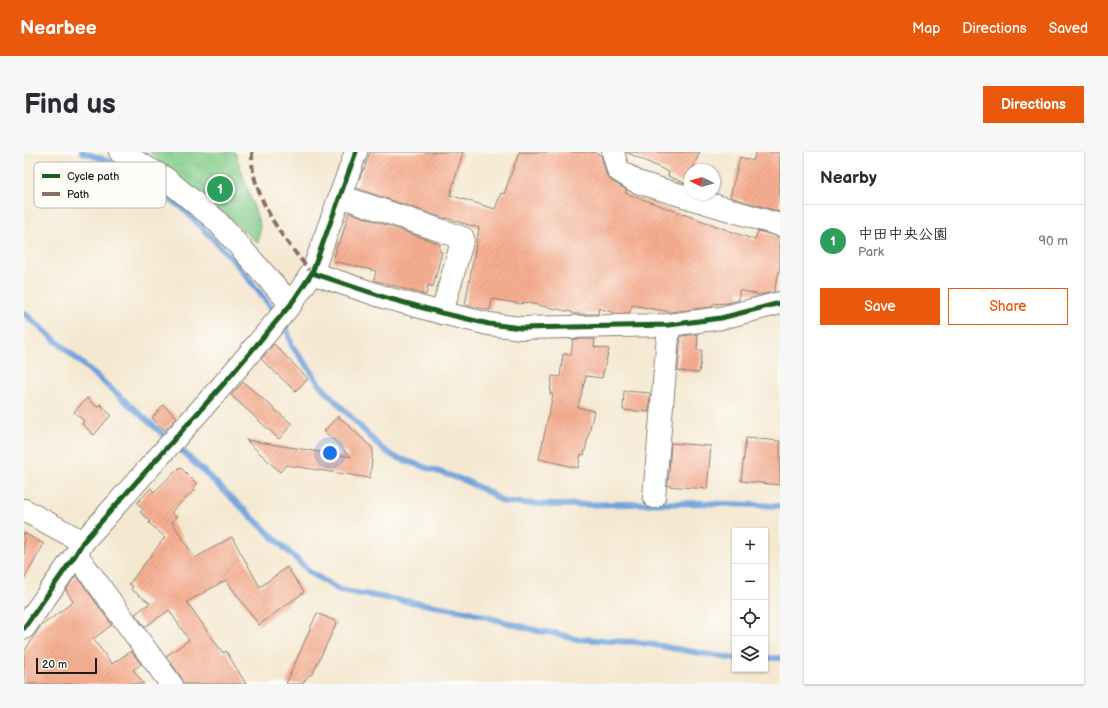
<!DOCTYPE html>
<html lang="en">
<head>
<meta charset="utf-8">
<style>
  :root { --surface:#fff; --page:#f7f7f7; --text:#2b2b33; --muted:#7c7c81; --line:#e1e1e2; --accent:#ea580c }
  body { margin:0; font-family:"Balsamiq Sans","Klee One",sans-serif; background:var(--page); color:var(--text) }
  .controls { position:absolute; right:12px; bottom:12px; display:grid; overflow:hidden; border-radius:0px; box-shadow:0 1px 3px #0004 }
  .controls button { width:36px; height:36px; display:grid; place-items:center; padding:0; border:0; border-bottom:1px solid var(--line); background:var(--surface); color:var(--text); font:20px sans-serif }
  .compass { position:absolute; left:660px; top:12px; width:36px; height:36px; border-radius:50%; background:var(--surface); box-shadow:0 1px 3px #0004; rotate:275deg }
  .scale { position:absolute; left:12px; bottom:10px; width:61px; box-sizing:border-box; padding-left:4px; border:2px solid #1c1c1c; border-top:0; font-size:11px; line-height:14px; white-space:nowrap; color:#1c1c1c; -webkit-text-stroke:3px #fdfcf7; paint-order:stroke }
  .you { position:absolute; left:306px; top:301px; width:14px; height:14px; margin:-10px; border:3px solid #fff; border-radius:50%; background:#1a73e8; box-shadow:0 0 0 6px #1a73e833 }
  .badge { display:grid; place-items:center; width:26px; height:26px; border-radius:50%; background:var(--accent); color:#fff; font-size:13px; font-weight:700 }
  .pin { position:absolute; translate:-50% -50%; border:2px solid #fff; box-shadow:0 1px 4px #0006 }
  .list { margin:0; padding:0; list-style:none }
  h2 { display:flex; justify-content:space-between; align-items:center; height:52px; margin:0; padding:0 16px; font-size:17px }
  h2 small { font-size:13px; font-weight:400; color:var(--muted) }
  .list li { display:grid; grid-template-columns:26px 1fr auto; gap:12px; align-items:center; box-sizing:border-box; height:72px; padding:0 16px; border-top:1px solid var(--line) }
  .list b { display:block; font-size:15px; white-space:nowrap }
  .list p { margin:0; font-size:13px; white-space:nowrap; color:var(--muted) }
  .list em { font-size:13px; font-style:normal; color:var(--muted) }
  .actions { display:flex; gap:8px; padding:12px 16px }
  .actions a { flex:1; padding:9px 0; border:1px solid var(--accent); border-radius:0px; text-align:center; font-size:14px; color:var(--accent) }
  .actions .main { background:var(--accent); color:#fff }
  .icon { flex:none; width:22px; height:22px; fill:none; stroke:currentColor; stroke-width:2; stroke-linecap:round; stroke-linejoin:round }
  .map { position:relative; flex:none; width:756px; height:532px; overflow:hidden; border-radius:0px }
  header { display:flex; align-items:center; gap:24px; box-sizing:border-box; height:56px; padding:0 20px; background:var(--accent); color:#fff }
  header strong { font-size:19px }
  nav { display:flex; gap:22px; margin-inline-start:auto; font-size:14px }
  .intro { display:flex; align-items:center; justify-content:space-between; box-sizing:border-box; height:96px; padding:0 24px }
  h1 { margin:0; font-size:28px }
  .button { padding:10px 18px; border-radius:0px; background:var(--accent); color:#fff; font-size:14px; font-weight:700 }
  main { display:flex; gap:24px; padding:0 24px }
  aside { flex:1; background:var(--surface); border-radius:0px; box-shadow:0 1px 3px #0004 }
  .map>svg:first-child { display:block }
  .park { fill:url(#park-crowns); stroke:#4f7452 }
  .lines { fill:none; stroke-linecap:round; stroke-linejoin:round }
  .stream { stroke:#70a2db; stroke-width:6 }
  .building { fill:url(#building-hatch) }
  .minor-casing { stroke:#888276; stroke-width:24 }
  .minor { stroke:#fff; stroke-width:22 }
  .quiet { stroke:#8d6e63; stroke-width:4; stroke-dasharray:8 4; stroke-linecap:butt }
  .cycleway-casing { stroke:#fdfcf7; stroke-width:8 }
  .cycleway { stroke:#1b5e20; stroke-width:5 }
  .key { fill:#fdfcf7; stroke:#bab9b5; stroke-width:1 }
  .key-label { font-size:11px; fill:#1c1c1c }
</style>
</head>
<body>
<header>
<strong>Nearbee</strong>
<nav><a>Map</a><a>Directions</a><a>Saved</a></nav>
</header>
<div class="intro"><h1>Find us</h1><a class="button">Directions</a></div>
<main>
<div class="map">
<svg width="756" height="532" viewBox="0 0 756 532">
  <defs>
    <pattern id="park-crowns" width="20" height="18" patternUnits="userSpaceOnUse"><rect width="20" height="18" fill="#82cc89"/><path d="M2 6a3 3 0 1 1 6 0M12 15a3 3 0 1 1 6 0" fill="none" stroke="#70af76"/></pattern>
    <pattern id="building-hatch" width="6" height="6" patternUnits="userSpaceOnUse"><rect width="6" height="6" fill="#f7ae91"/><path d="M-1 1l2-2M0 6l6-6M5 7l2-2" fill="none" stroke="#d3957c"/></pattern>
  </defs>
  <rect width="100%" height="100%" fill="#fdfcf7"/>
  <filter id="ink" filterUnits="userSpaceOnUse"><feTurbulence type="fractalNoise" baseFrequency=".025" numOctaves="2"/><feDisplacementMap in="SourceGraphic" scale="8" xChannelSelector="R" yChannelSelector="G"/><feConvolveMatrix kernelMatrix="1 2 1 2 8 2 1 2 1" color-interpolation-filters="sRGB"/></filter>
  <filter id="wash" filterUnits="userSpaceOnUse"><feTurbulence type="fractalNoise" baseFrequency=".012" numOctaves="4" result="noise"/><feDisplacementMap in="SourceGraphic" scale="16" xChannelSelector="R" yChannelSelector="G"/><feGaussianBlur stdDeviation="0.9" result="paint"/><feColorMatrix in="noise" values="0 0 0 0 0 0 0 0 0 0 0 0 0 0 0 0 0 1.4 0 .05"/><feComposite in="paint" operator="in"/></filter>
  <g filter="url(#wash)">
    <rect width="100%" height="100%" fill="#f4e8d1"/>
    <path class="park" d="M125,0H211L236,73L234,91Z"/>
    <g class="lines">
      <g class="stream">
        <path d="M58,0L90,11L159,56L211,110L262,174L268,194L285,216L295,232L357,296L371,305L442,329L466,341L479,350L532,353L677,351L756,354"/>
        <path d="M0,161L156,297L286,420L315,438L441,459L514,479L530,481L551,487L613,490L711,507"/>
        <path d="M741,506H756"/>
      </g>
    </g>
    <g id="blocks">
      <g class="building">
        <path d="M346,0H439L426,43L471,57L477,41L480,42L495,0H568L577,3L582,22L587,29L603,38L601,41L731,88L734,79L756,85V116L750,140L736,143L715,138V148L704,151L689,152L688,155L646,160L608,153L606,161L593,162L575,156L574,162H552L548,161V160L499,150L498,152L468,147L466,158L441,153L455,76L422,66V67L332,36L339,17L340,18Z"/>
        <path d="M602,0H676L668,18H666V24L663,32L644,24L645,20Z"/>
        <path d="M732,0H756V60L706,45L716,5L729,9Z"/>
        <path d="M325,60L416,92L415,99L418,100L409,135L404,133L402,143L350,128L352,119L309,109L314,90L316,91Z"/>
        <path d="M674,182L673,198H678L675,221L654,219L657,184Z"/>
        <path d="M549,187H571L570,195L585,197L578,226L562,224L554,255L570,259L560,303L557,302L554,316L515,307L529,242H526L528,224L536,225L539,202L547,203Z"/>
        <path d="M250,192L284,227L271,239L237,207Z"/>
        <path d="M219,230L268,272L255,287L207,243Z"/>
        <path d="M600,239L626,241L625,260L599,258Z"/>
        <path d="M63,246L73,255L76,252L87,263L70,283L58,272L60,269L50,260Z"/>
        <path d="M139,253L153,265L141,278L128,266Z"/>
        <path d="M314,264L318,268H319L349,297L346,326L262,313L256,320L222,288L327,305L300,279Z"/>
        <path d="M722,286L756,289V333L717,329Z"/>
        <path d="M647,291L687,294L683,337L644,334Z"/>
        <path d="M156,315L173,332L169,336L171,338L147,360L152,365L148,370L171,406L208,385L236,435L263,415L280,440L235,473L202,428L163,450L199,501L202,499L222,532H159L157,525L142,504L165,488L145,458L121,475L111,462L126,451L107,437L109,434L105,432L141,385L125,371L126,369L116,360L119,357L113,351L127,336L130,340Z"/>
        <path d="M0,381L20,392L0,427Z"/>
        <path d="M52,423L88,473L69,487L88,512L107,499L117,512L109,518L120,532H0V500L17,474L49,450L42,438Z"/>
        <path d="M293,461L313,470L288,523L286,522L278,532H262Z"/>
      </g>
    </g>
  </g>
  <g filter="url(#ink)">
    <use href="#blocks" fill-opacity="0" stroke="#888276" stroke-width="1"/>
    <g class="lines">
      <defs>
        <g id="minor">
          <path d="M96,0L141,26L192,68L267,152"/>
          <path d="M589,0L594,18L613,30L756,73"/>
          <path d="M316,44L439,86L418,161"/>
          <path d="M288,121L363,146L418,161L465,172L497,176L645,173L697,166L756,151"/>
          <path d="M630,345L645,173"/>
          <path d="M0,358L59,390"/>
          <path d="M52,402L147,532"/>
          <path d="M0,476L52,402L59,390L203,228L267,152L288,121L332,0"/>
        </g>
      </defs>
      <use href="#minor" class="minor-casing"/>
      <use href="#minor" class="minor"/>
      <path class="quiet" d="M228,0C228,8 228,17 230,24C241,64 262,90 288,121"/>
      <defs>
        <g id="cycleway">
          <path d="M288,121L363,146L418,161L465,172L497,176L645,173L697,166L756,151"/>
          <path d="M0,476L52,402L59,390L203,228L267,152L288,121L332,0"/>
        </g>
      </defs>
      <use href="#cycleway" class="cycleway-casing"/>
      <use href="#cycleway" class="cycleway"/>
    </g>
  </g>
  <rect x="10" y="10" width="132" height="46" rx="6" class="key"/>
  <rect x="18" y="22" width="18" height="4" fill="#1b5e20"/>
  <rect x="18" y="40" width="18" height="4" fill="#8d6e63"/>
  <g class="key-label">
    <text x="43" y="28">Cycle path</text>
    <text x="43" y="46">Path</text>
  </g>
</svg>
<div class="controls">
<button>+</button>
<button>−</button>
<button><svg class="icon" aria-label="locate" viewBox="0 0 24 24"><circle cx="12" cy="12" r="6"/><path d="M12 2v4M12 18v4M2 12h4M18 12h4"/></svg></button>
<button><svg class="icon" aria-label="layers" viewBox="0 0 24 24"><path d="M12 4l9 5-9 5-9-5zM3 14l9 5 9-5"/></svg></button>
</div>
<svg class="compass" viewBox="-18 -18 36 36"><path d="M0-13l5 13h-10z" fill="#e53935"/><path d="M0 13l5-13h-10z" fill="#7c7c81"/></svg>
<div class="scale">20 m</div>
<div class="you"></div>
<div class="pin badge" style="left:196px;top:37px;background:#2e9e5b">1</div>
</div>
<aside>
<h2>Nearby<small></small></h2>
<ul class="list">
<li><span class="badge" style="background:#2e9e5b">1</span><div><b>中田中央公園</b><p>Park</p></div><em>90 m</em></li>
</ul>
<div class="actions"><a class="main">Save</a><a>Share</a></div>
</aside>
</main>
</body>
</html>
